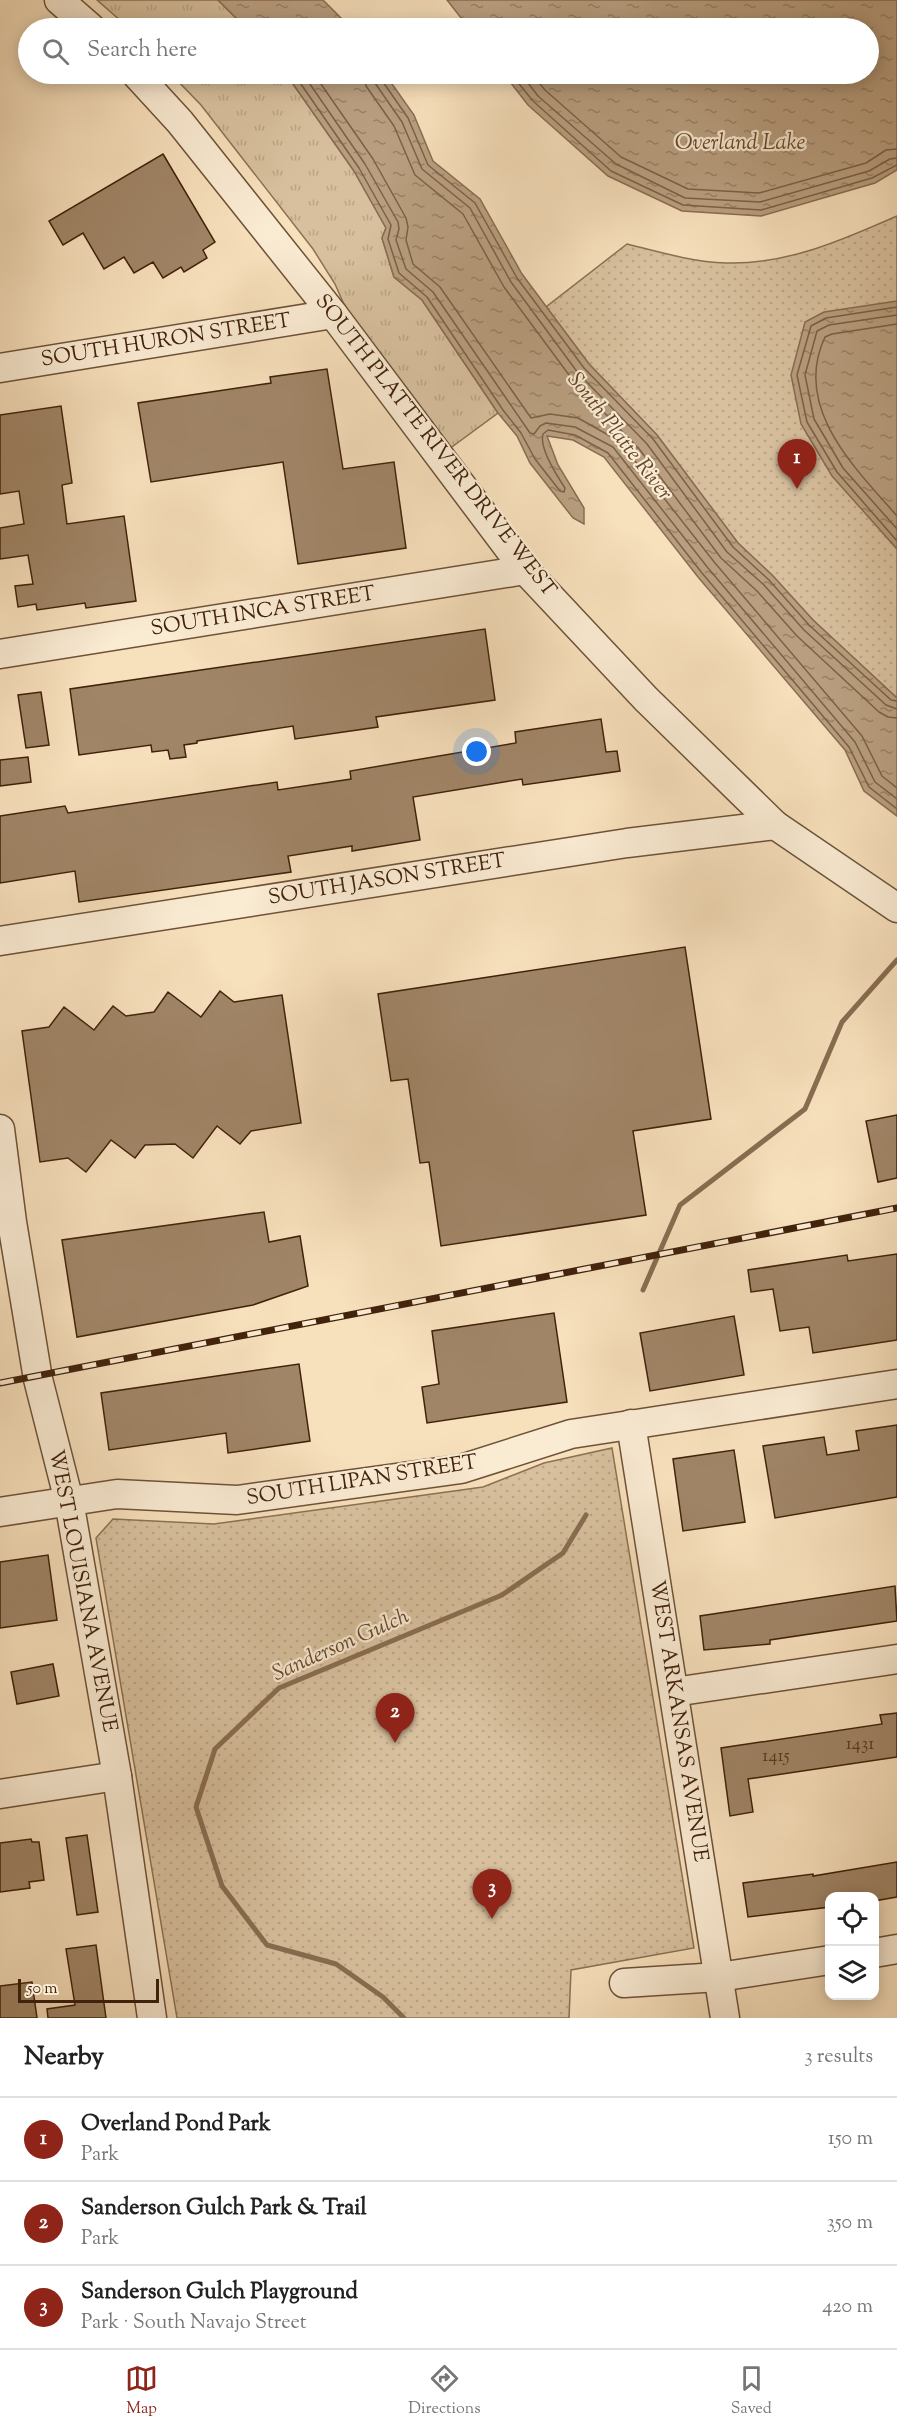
<!DOCTYPE html>
<html lang="en">
<head>
<meta charset="utf-8">
<style>
  :root { --surface:#fff; --page:#f6f6f6; --text:#222; --muted:#767676; --line:#e0e0e0; --accent:#8f2418 }
  body { margin:0; font-family:"Sorts Mill Goudy",serif; background:var(--page); color:var(--text) }
  .controls { position:absolute; right:18px; bottom:18px; display:grid; overflow:hidden; border-radius:12px; box-shadow:0 3px 15px #0003 }
  .controls button { width:54px; height:54px; display:grid; place-items:center; padding:0; border:0; border-bottom:2px solid var(--line); background:var(--surface); color:var(--text); font:30px sans-serif }
  .scale { position:absolute; left:18px; bottom:15px; width:141px; box-sizing:border-box; padding-left:6px; border:3px solid #41220b; border-top:0; font-size:16px; line-height:21px; white-space:nowrap; color:#41220b; -webkit-text-stroke:4px #faebd3; paint-order:stroke }
  .you { position:absolute; left:477px; top:752px; width:21px; height:21px; margin:-15px; border:4px solid #fff; border-radius:50%; background:#1a73e8; box-shadow:0 0 0 9px #1a73e833 }
  .badge { display:grid; place-items:center; width:39px; height:39px; border-radius:50%; background:var(--accent); color:#fff; font-size:20px; font-weight:700 }
  .pin { position:absolute; translate:-50% -50px; filter:drop-shadow(0 2px 3px #0008) }
  .pin::after { content:''; position:absolute; top:32px; width:21px; height:18px; background:inherit; clip-path:polygon(0 0,100% 0,50% 100%) }
  .list { margin:0; padding:0; list-style:none }
  h2 { display:flex; justify-content:space-between; align-items:center; height:78px; margin:0; padding:0 24px; font-size:26px }
  h2 small { font-size:20px; font-weight:400; color:var(--muted) }
  .list li { display:grid; grid-template-columns:39px 1fr auto; gap:18px; align-items:center; box-sizing:border-box; height:84px; padding:0 24px; border-top:2px solid var(--line) }
  .list b { display:block; font-size:22px; white-space:nowrap }
  .list p { margin:0; font-size:20px; white-space:nowrap; color:var(--muted) }
  .list em { font-size:20px; font-style:normal; color:var(--muted) }
  .icon { flex:none; width:33px; height:33px; fill:none; stroke:currentColor; stroke-width:2; stroke-linecap:round; stroke-linejoin:round }
  .map { position:relative; flex:none; width:897px; height:2018px; overflow:hidden }
  .search { position:absolute; background:var(--surface); box-shadow:0 3px 15px #0003; left:18px; right:18px; top:18px; height:66px; display:flex; align-items:center; gap:15px; box-sizing:border-box; padding:0 21px; border-radius:33px; color:var(--muted); font-size:22px }
  .sheet { height:330px; background:var(--surface) }
  nav { display:flex; justify-content:space-around; align-items:center; box-sizing:border-box; height:84px; border-top:2px solid var(--line); background:var(--surface); font-size:16px; color:var(--muted) }
  nav a { display:grid; justify-items:center; gap:3px }
  nav .on { color:var(--accent) }
  .map>svg:first-child { display:block }
  .grass { fill:url(#grass-tufts); stroke:#8c7154; stroke-width:1.5 }
  .park { fill:url(#park-dots); stroke:#8c7154; stroke-width:1.5 }
  .water { fill:url(#water-ripples); stroke:#896d51; stroke-width:1.5 }
  .lines { fill:none; stroke-linecap:round; stroke-linejoin:round }
  .shore { stroke:#7d6046; stroke-width:1.5 }
  .stream { stroke:#896d51; stroke-width:5 }
  .building { fill:#a08567; stroke:#41220b; stroke-width:1.5 }
  .minor-casing { stroke:#6e5237; stroke-width:31 }
  .minor { stroke:#faebd3; stroke-width:28 }
  .rail-casing { stroke:#41220b; stroke-width:7 }
  .rail { stroke:#faebd3; stroke-width:4.5; stroke-dasharray:14; stroke-linecap:butt }
  .labels { text-anchor:middle; dominant-baseline:central; stroke-width:4.5; stroke-linejoin:round; paint-order:stroke }
  .number-label { font-size:18px; fill:#593b22 }
  .street-label { font-size:21px; fill:#41220b; stroke:#faebd3 }
  .water-label { font-size:22px; font-style:italic; fill:#65482e; stroke:#faebd3 }
</style>
</head>
<body>
<div class="map">
<svg width="897" height="2018" viewBox="0 0 897 2018">
  <defs>
    <pattern id="grass-tufts" width="24" height="20" patternUnits="userSpaceOnUse" patternTransform="scale(1.5)"><rect width="24" height="20" fill="#d8c09e"/><path d="M3 7l-1-3M5 7V3M7 7l1-3M15 17l-1-3M17 17v-4M19 17l1-3" fill="none" stroke="#bba587"/></pattern>
    <pattern id="park-dots" width="8" height="8" patternUnits="userSpaceOnUse" patternTransform="scale(1.5)"><rect width="8" height="8" fill="#d8c09e"/><path d="M2 2h.1M6 6h.1" fill="none" stroke="#bba587" stroke-width="1.8" stroke-linecap="round"/></pattern>
    <pattern id="water-ripples" width="26" height="14" patternUnits="userSpaceOnUse" patternTransform="scale(1.5)"><rect width="26" height="14" fill="#b99f80"/><path d="M2 4q2-2 4 0t4 0M15 11q2-2 4 0t4 0" fill="none" stroke="#988167"/></pattern>
  </defs>
  <rect width="100%" height="100%" fill="#f7e0bc"/>
  <filter id="stains"><feTurbulence type="fractalNoise" baseFrequency=".00333" numOctaves="4"/><feColorMatrix values="0 0 0 0 .2 0 0 0 0 .09 0 0 0 0 .02 0 0 0 .5 -.17"/></filter>
  <radialGradient id="worn" r=".72"><stop offset=".6" stop-color="#630" stop-opacity="0"/><stop offset="1" stop-color="#630" stop-opacity=".3"/></radialGradient>
  <g class="grass">
    <path d="M97,0H218L246,28H129Z"/>
    <path d="M171,74H286L354,171L386,228L382,238L394,277L422,300L498,413L445,452L355,329L335,284L313,249L201,105Z"/>
  </g>
  <g class="park">
    <path d="M897,216V698L813,620L773,576L738,543L657,435L589,364L546,307L627,244C659,252 693,262 726,263C786,265 843,240 897,216Z"/>
    <path d="M612,1448L694,1948L571,1970L569,2018H177L96,1538L113,1519L214,1524L483,1487L544,1463Z"/>
  </g>
  <g class="water">
    <path d="M218,0H323L351,28H246Z"/>
    <path d="M447,0H897V170L875,183L761,216L682,211L608,176L528,105L504,74H868V28H469Z"/>
    <path d="M286,74H385L414,115L433,161L480,199L522,274L589,364L657,435L738,543L773,576L813,620L897,698V816L864,791L845,750L698,577L604,457L573,440L547,436L558,465L584,508V524L573,518L530,463L517,436L498,413L422,300L394,277L382,238L386,228L354,171Z"/>
    <path d="M897,301V549L832,476L801,424L791,375L805,322L824,312Z"/>
  </g>
  <g class="lines">
    <g class="shore">
      <path d="M294,74L359,168L391,225L388,239L399,273L427,297L503,410L521,433L535,459L560,491L564,492L565,488C557,476 539,448 543,434L548,430L575,435L608,453L702,573L849,747L869,787L897,809"/>
      <path d="M303,74L365,164L398,222L399,229L396,240L406,269L433,292L530,433L534,434L540,426L546,423L575,427L613,447L708,568L855,742L875,782L897,799"/>
      <path d="M314,74L373,159L406,218L408,227L406,240L413,264L440,287L531,418L550,414L578,418L619,441L715,563L862,736L882,776L897,788"/>
      <path d="M364,74L366,86L394,126L415,175L463,214L504,287L572,379L640,450L721,558L757,591L797,636L879,712L888,717L897,718"/>
      <path d="M373,74L375,83L402,122L422,169L470,208L511,282L578,373L647,444L727,552L764,585L804,630L886,705L897,709"/>
      <path d="M380,74L381,79L408,118L428,165L475,203L517,278L584,368L653,439L733,547L769,580L809,625L891,700L897,701"/>
      <path d="M511,74L533,101L611,171L683,205L761,210L872,178L897,165"/>
      <path d="M521,74L538,96L616,164L685,198L760,202L869,171L890,159L897,158"/>
      <path d="M532,74L545,90L621,157L688,189L759,193L866,163L886,150L897,149"/>
      <path d="M897,307L826,318L811,326L797,375L807,422L837,472L897,541"/>
      <path d="M897,315L829,325L817,331L805,375L814,419L843,468L897,529"/>
      <path d="M897,324L832,334L825,337C792,407 854,467 897,516"/>
    </g>
    <g class="stream">
      <path d="M643,1290L680,1205L805,1109L842,1022L897,960"/>
      <path d="M404,2018L383,1997L336,1964L267,1945L222,1886L196,1807L215,1749L279,1688L502,1595L563,1553L586,1515"/>
    </g>
  </g>
  <g class="building">
    <path d="M163,154L215,242L203,250L207,258L184,272L181,267L163,278L153,262L134,273L124,257L104,269L83,233L63,245L49,221Z"/>
    <path d="M327,369L343,469L394,462L406,548L298,564L283,462L151,482L138,403L271,383L270,377Z"/>
    <path d="M61,406L72,483L62,485L67,524L124,516L136,601L86,608L85,603L37,610L36,604L18,607L15,586L33,584L28,555L0,559V528L24,524L19,491L0,494V415Z"/>
    <path d="M485,629L495,700L376,717L378,727L295,739L293,726L197,741V743L184,745L186,757L170,759L168,750L152,752L151,745L79,755L70,689Z"/>
    <path d="M41,692L49,745L26,748L18,695Z"/>
    <path d="M601,719L606,752L617,751L620,771L523,785L522,779L413,797L420,840L352,851V846L288,856L291,872L79,902L75,871L0,883V816L65,806L68,813L277,782L278,790L351,779L350,771L516,743L515,732Z"/>
    <path d="M28,757L31,782L0,786V760Z"/>
    <path d="M685,947L711,1119L633,1131L646,1215L441,1246L429,1162L420,1163L408,1079L391,1081L378,994Z"/>
    <path d="M220,991L234,1002L282,995L301,1123L251,1131L240,1144L217,1126L193,1158L175,1144L145,1145L135,1158L111,1140L86,1172L68,1158L40,1162L22,1031L49,1027L64,1007L94,1030L113,1006L126,1016L154,1012L168,992L201,1017Z"/>
    <path d="M897,1115V1178L878,1182L866,1121Z"/>
    <path d="M264,1212L269,1242L300,1236L308,1286L253,1305L77,1337L62,1240Z"/>
    <path d="M897,1254V1340L813,1353L809,1327L780,1331L773,1289L751,1292L748,1270L847,1255L848,1261Z"/>
    <path d="M554,1313L567,1402L427,1423L422,1387L439,1384L432,1331Z"/>
    <path d="M734,1316L744,1375L650,1391L640,1333Z"/>
    <path d="M299,1364L310,1441L228,1453L226,1433L109,1450L101,1393Z"/>
    <path d="M897,1425V1497L775,1518L763,1446L824,1437L827,1455L859,1450L856,1431Z"/>
    <path d="M734,1450L745,1522L683,1531L673,1459Z"/>
    <path d="M48,1555L57,1620L0,1628V1562Z"/>
    <path d="M895,1586L897,1621L770,1640V1644L704,1650L700,1616Z"/>
    <path d="M53,1664L59,1696L17,1704L11,1672Z"/>
    <path d="M897,1713V1757L748,1779L753,1812L730,1816L721,1748L882,1724L880,1715Z"/>
    <path d="M87,1835L98,1912L77,1915L66,1838Z"/>
    <path d="M31,1839L32,1842H39L44,1880L29,1882L30,1888L0,1892V1843Z"/>
    <path d="M897,1862V1897L874,1901V1896H830V1907L748,1917L743,1883L813,1874V1876Z"/>
    <path d="M96,1945L106,2018H48L47,2009L75,2005L66,1949Z"/>
    <path d="M32,1982L37,2018H0V1986Z"/>
  </g>
  <g class="lines">
    <defs>
      <g id="minor">
        <path d="M59,0L91,28"/>
        <path d="M136,74L180,122L333,314L525,570L646,699L775,825L897,908"/>
        <path d="M0,368L333,314"/>
        <path d="M0,654L525,570"/>
        <path d="M0,941L627,843L775,825"/>
        <path d="M0,1129L12,1222L38,1379L69,1501L117,1776L152,2018"/>
        <path d="M631,1424L725,2018"/>
        <path d="M0,1512L117,1494L237,1500L461,1469L571,1434L897,1384"/>
        <path d="M674,1692L897,1659"/>
        <path d="M0,1794L117,1776"/>
        <path d="M874,1953L897,1949"/>
        <path d="M624,1983L719,1977L830,1960"/>
      </g>
    </defs>
    <use href="#minor" class="minor-casing"/>
    <use href="#minor" class="minor"/>
    <defs>
      <path id="rail" d="M0,1383L897,1208"/>
    </defs>
    <use href="#rail" class="rail-casing"/>
    <use href="#rail" class="rail"/>
  </g>
  <g class="labels">
    <g class="number-label">
      <text x="860" y="1745">1431</text>
      <text x="776" y="1757">1415</text>
    </g>
    <g class="street-label">
      <text transform="translate(166 341) rotate(-9)">SOUTH HURON STREET</text>
      <text transform="translate(435 446) rotate(52)">SOUTH PLATTE RIVER DRIVE WEST</text>
      <text transform="translate(263 612) rotate(-9)">SOUTH INCA STREET</text>
      <text transform="translate(387 880) rotate(-9)">SOUTH JASON STREET</text>
      <text transform="translate(362 1481) rotate(-9)">SOUTH LIPAN STREET</text>
      <text transform="translate(82 1591) rotate(79)">WEST LOUISIANA AVENUE</text>
      <text transform="translate(678 1721) rotate(81)">WEST ARKANSAS AVENUE</text>
    </g>
    <g class="water-label">
      <text x="740" y="144">Overland Lake</text>
      <text transform="translate(619 437) rotate(52)">South Platte River</text>
      <text transform="translate(341 1646) rotate(-24)">Sanderson Gulch</text>
    </g>
  </g>
  <rect width="100%" height="100%" filter="url(#stains)"/>
  <rect width="100%" height="100%" fill="url(#worn)"/>
</svg>
<div class="controls">
<button><svg class="icon" aria-label="locate" viewBox="0 0 24 24"><circle cx="12" cy="12" r="6"/><path d="M12 2v4M12 18v4M2 12h4M18 12h4"/></svg></button>
<button><svg class="icon" aria-label="layers" viewBox="0 0 24 24"><path d="M12 4l9 5-9 5-9-5zM3 14l9 5 9-5"/></svg></button>
</div>
<div class="scale">50 m</div>
<div class="you"></div>
<div class="pin badge" style="left:797px;top:489px">1</div>
<div class="pin badge" style="left:395px;top:1743px">2</div>
<div class="pin badge" style="left:492px;top:1919px">3</div>
<div class="search"><svg class="icon" aria-label="search" viewBox="0 0 24 24"><circle cx="10" cy="10" r="6"/><path d="M15 15l6 6"/></svg>Search here</div>
</div>
<section class="sheet">
<h2>Nearby<small>3 results</small></h2>
<ul class="list">
<li><span class="badge">1</span><div><b>Overland Pond Park</b><p>Park</p></div><em>150 m</em></li>
<li><span class="badge">2</span><div><b>Sanderson Gulch Park &amp; Trail</b><p>Park</p></div><em>350 m</em></li>
<li><span class="badge">3</span><div><b>Sanderson Gulch Playground</b><p>Park · South Navajo Street</p></div><em>420 m</em></li>
</ul>
</section>
<nav>
<a class="on"><svg class="icon" aria-label="map" viewBox="0 0 24 24"><path d="M3 6l6-2 6 2 6-2v14l-6 2-6-2-6 2zM9 4v14M15 6v14"/></svg>Map</a>
<a><svg class="icon" aria-label="directions" viewBox="0 0 24 24"><path d="M12 3l9 9-9 9-9-9zM9 14v-3h6M13 9l2 2-2 2"/></svg>Directions</a>
<a><svg class="icon" aria-label="saved" viewBox="0 0 24 24"><path d="M7 4h10v16l-5-4-5 4z"/></svg>Saved</a>
</nav>
</body>
</html>
